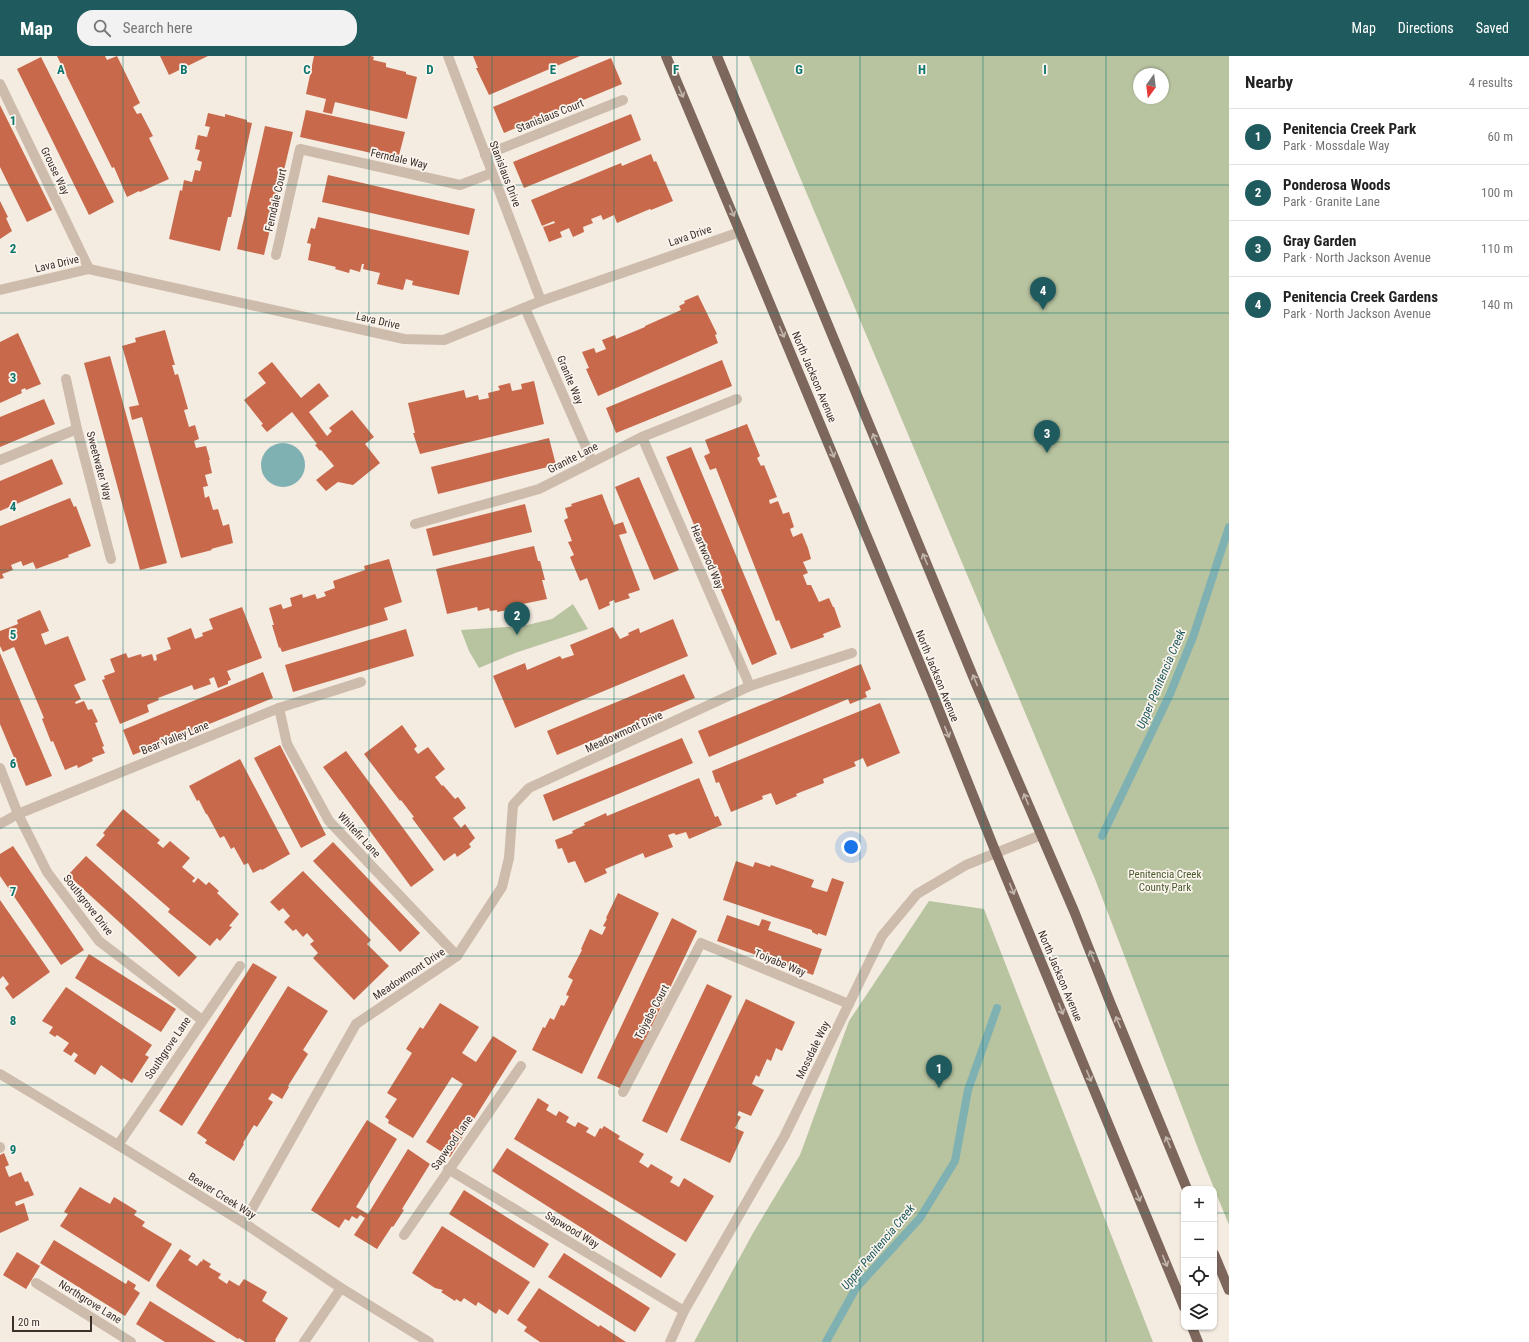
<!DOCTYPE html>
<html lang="en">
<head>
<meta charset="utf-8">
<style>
  :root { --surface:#fff; --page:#f2f2f2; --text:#222; --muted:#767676; --line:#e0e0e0; --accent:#1f5a5e }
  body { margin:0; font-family:"Roboto Condensed",sans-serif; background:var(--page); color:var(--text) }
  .controls { position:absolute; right:12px; bottom:12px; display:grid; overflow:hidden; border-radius:8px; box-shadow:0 1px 3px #0004 }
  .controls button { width:36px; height:36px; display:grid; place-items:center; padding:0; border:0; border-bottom:1px solid var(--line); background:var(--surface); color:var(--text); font:20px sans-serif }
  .compass { position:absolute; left:1133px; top:12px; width:36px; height:36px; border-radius:50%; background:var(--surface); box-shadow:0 1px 3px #0004; rotate:194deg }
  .scale { position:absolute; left:12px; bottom:10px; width:80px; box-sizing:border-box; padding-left:4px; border:2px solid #3b302b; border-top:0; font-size:11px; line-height:14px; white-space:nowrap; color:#3b302b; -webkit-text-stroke:3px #fbf5ee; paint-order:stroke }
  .you { position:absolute; left:851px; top:791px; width:14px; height:14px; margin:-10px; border:3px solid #fff; border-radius:50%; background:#1a73e8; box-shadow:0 0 0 6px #1a73e833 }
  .badge { display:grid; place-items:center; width:26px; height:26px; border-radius:50%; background:var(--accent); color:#fff; font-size:13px; font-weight:700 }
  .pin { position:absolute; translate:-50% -33px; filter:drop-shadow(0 1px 2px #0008) }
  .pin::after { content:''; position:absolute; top:21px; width:14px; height:12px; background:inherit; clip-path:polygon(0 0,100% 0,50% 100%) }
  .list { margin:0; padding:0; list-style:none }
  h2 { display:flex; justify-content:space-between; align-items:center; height:52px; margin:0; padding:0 16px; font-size:17px }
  h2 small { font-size:13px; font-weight:400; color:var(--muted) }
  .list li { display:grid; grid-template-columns:26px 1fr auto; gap:12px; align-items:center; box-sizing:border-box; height:56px; padding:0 16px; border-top:1px solid var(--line) }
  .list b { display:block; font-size:15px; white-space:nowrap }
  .list p { margin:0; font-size:13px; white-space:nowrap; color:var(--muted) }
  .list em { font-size:13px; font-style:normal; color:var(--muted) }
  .icon { flex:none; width:22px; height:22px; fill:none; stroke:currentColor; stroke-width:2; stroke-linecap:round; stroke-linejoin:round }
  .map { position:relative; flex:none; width:1229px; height:1286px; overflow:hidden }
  header { display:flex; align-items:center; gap:24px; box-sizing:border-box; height:56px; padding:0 20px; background:var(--accent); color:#fff }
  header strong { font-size:19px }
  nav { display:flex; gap:22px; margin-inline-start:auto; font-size:14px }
  .search { width:280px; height:36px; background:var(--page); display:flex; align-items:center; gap:10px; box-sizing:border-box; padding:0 14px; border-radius:16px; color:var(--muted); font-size:15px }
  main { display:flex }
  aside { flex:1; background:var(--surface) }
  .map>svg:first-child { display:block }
  .green { fill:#b8c4a0; fill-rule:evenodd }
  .water { fill:#7fb0b2 }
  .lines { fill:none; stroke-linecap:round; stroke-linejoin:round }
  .stream { stroke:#7fb0b2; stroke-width:8 }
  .building { fill:#c8694b }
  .minor { stroke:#cdbbac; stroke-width:10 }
  .major { stroke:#7d675c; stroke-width:10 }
  .oneway { stroke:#c2b5ac }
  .grid { fill:none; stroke:#0f766e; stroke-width:1; stroke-opacity:0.55 }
  .labels { text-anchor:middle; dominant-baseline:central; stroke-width:3.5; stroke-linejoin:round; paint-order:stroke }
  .street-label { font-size:11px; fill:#3b302b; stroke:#fbf5ee }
  .park-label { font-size:11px; fill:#4a5a2e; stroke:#fbf5ee }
  .water-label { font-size:12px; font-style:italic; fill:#1f5a5e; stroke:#fbf5ee }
  .grid-label { font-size:13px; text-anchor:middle; font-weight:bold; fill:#0f766e; stroke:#fbf5ee; stroke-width:3.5; stroke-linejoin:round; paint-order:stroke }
</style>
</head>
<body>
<header>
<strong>Map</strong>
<div class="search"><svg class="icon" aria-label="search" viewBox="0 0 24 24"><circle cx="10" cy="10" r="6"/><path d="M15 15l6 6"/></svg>Search here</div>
<nav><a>Map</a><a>Directions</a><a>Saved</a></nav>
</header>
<main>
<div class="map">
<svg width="1229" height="1286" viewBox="0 0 1229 1286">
  <rect width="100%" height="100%" fill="#f4ebe1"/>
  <g class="green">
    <path d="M749,0H1229V1169L1199,1095L1095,823ZM1139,18H1163V42H1139Z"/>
    <path d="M573,548L588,573L515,597L479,612L469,595L461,574L523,570L552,563Z"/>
    <path d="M929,845L984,853L1153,1286H694L753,1177L800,1099L849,965Z"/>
  </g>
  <circle class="water" cx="283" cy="409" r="22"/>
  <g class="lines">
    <g class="stream">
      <path d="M1102,780L1170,638L1193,581L1229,471"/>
      <path d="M826,1286L856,1232L920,1162L955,1105L968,1034L997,952"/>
    </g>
  </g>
  <g class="building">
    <path d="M57,0H105L107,4L117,0L140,47L133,51L137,58L141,57L153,80L149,82L169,123L140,136L139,135L127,141L114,111L112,112Z"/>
    <path d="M160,0H208L169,19Z"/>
    <path d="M314,0H371L374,1L373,4L386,7V11L406,16V18L417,21L407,63L335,46L332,58L323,56L326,43L306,38Z"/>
    <path d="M473,0H580L489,39L476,12H478Z"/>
    <path d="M41,1L114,146L89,159L17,13Z"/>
    <path d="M611,2L622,28L504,77L493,51Z"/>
    <path d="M0,49L52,154L27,166L0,111Z"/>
    <path d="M306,54L405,76L398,103L300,81Z"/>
    <path d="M208,57L225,61V58L247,64V66L252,67L231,161H228L220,195L169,183L180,134L182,135L184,124L192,126L195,114L200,115L202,106L197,104L200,94L195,93L198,79L207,81L210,71L205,70Z"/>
    <path d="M631,58L641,84L524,132L513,106Z"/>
    <path d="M265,70L293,76L264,199L237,193Z"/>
    <path d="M651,98L654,106L656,105L673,145L651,154L650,153L617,167L614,159L603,164L601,159L591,163L593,167L583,171L584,176L573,181L569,172L560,176L562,181L549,186L543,171L555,167L554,165L542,170L531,144L621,107L622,110Z"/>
    <path d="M328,119L475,153L469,179L322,146Z"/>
    <path d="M0,145L8,161L6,162L12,175L0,183Z"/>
    <path d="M318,161L469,195L459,239L412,229L413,225L406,223L403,234L377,228L380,217L363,213L364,208H362L360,216L350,213L349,217L335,213L336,211L308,204L311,188L307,187L311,172L315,173Z"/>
    <path d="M698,239L717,278L715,279L718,287L598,340L586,313L589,312L582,296L594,292L596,297L606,293L602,284L615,279L616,283L645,271V270L681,254L679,250L685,247L684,245Z"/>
    <path d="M165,274L175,309H172L175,319L178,318L188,353L184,354L189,371L195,369L199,383L194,385L196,392L206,390L210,404H209L212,417L205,419L208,430L203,431L205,442L209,440L213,454L218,453L223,470L229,468L233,487L211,493L212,494L181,502L142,361L132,364L129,351L139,349L122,290L136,286L135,282Z"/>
    <path d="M18,277L41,328L26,334L25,332L21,334L22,337L0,347V286Z"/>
    <path d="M110,300L167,507L140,514L84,307Z"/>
    <path d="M722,304L732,330L616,377L606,352Z"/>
    <path d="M272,306L301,342L319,327L329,340L309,356L327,380L332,375L329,372L352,354L374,381L365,388L380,407L353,429L338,426L326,435L316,424L334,410L321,394L320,395L315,389L317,388L292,356L267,376L261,369L263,368L244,344L266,327L258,317Z"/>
    <path d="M534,325L544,368L420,398L413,377H415L408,347L464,334L466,342L478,339L479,344L489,342L488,337L500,334L498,330L510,327L512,335L522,333L521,328Z"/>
    <path d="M44,343L55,368L0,391V361Z"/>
    <path d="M747,368L760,400L757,402L761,410L764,409L777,441L769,444L770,448L778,445L783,458L789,456L794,471L790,473L793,481L802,477L808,492L811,503L803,506L808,517L803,519L807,529H811L819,546L829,542L833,551H834L841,571L823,578L824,581L791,593L779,564L776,565L716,412L710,414L704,400L710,397L705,384Z"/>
    <path d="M549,382L556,409L438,438L431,411Z"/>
    <path d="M691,391L777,598L752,609L666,401Z"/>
    <path d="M52,403L63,428L0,455V425Z"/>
    <path d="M639,421L679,514L654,524L615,431Z"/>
    <path d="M602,438L614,469L623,466L627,477L619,479L640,534L628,538L630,542L615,547L614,544L609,546L610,549L599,554L587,522L580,525L570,501L574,499L568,486L572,485L564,464L568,462L565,452L572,450L571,448Z"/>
    <path d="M70,442L74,451L76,450L91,490L68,499L69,501L36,513L33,506L23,510L21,505L11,509L13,514L2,518L4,522L0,523V470Z"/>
    <path d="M525,448L532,476L433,500L426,473Z"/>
    <path d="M534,490L538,505H540L545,524H542L547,543L513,550V553L497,556V554L490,555L489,552L478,555L477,551L447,558L436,513Z"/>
    <path d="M389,503L402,546L384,552L388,564L282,596L280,591L279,592L272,569H274L269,552L281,548L283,553L292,550L290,542L302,538L303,542L315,538L317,543L326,540L324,536L335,532L333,525L365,514L364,510Z"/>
    <path d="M242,551L262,602L227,615L231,624L228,625V628L218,632L214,621L209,623L211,628L194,634L192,629L158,642L159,644L147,649L149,656L120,668L102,624L105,623L104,620L115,616L110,603L126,597L128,602L141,598L142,601L152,598L154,605L157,604L156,599L171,593L167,582L191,572L195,583L203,580L202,577L213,573L209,563Z"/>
    <path d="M40,554L49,575L41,578L45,589L68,580L86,624L74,629L81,643L75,646L76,648L84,645L88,654L92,653L98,666L95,667L104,690L102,691L105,697L92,702L93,705L78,712L77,709L65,714L53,685L51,686L42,663L44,662L14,591L3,596L0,590V575L18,568L17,564Z"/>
    <path d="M673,563L688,600L515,672L493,620L525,607L527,614L560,600L562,603L574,599L570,589L613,571L620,583L629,579L628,577L639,572L640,577Z"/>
    <path d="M406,573L414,600L293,636L285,609Z"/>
    <path d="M0,597L52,720L26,730L0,668Z"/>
    <path d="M861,608L871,633L865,636L867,641L850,648L848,643L709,701L698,675Z"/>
    <path d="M263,616L273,642L133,699L123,674Z"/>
    <path d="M684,618L695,642L557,699L547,675Z"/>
    <path d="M880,647L900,697L867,711L863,702L854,706L856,710L823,723L824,727L796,738L797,740L776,749L771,737L762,740L763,743L731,756L719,726L716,727L712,715Z"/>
    <path d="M402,669L417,690L414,693L418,698L428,691L445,713L435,721L442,730L443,729L455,743L458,741L466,752L453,762L461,772L465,768L475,782L469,788L471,791L457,801L455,797L444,805L412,762L414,761L401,744L400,745L364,698Z"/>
    <path d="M682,682L693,707L553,765L543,739Z"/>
    <path d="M280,689L326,779L301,792L254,702Z"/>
    <path d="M346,695L434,814L411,831L323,711Z"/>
    <path d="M240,703L290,798L262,814L261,813L253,817L248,807L244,809L234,791L231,793L224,780L220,782L207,758H206L199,744L197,745L189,730Z"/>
    <path d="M699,722L715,761L718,760L722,769L689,783L686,776L676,779L674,777L668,779L673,791L645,802L643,797L605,813L607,817L585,827L575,805L568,807L562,792L558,793L555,784L573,777L572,775L585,769L584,767L606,757L607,760Z"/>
    <path d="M123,753L160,784L157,787L163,792L170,785L190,802L182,811L195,822L192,825L194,827L198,822L206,829L209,826L219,835L217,837L239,858L229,870L232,871L220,885L217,882L210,890L168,856L170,853L96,789L105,779L103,777Z"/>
    <path d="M333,786L420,877L400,896L313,805Z"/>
    <path d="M13,790L84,894L61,909L0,820V798Z"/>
    <path d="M86,800L197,901L179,921L68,819Z"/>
    <path d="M736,805L753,811L755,806L770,811L771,809L814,824L811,831L827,836L832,822L844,826L826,880L818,877V879L812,876V874L723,844Z"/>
    <path d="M303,815L371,884L367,888L389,910L354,944L313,902L318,897L310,888L314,885L307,877L303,881L296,873L293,875L284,866L290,860L283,852L279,855L270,846Z"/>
    <path d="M618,837L659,857L582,1018L532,994L543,971L545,972L550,962L554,964L561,949L564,950L569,940L566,939L573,924L568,921L582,894L581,893L590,873L602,879L606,871L603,870L607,863L606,862Z"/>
    <path d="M0,844L50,916L13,943L5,932L9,928L3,920L0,923Z"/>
    <path d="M727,859L759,870L762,863L771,866L768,874L822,893L813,919L717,885Z"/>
    <path d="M672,862L697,875L622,1033L597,1022Z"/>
    <path d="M89,898L176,953L161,976L75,922Z"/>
    <path d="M253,907L277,921L182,1070L159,1055Z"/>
    <path d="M707,928L732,940L667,1077L642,1065Z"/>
    <path d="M288,930L328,955L303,994L308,998L288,1030L289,1031L282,1043L272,1037L268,1043L273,1046L257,1071L254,1069L243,1087L244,1088L234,1105L205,1087L207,1084L197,1077Z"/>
    <path d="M66,931L152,989L145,999L149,1001L132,1027L123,1022L122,1024L101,1009L95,1019L74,1005L78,999L74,996L71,1000L63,995L69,987L57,979L55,981L49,977L53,971L42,965Z"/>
    <path d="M746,943L795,966L782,995L776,992L771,1005L767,1003L759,1021L756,1019L752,1028L764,1034L751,1060L739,1055L737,1059L741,1061L735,1072L744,1076L730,1107L680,1084Z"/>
    <path d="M440,947L479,971L462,997L476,1006L493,980L517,995L450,1101L426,1086L463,1028L452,1021L413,1082L388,1067L389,1064L385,1061L397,1043L387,1037L412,997L406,993L420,971L423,973Z"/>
    <path d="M538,1042L549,1049L546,1054L556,1060L559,1055L569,1061L566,1066L575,1071L578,1066L589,1072L586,1076L595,1081L600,1072L602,1073L604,1070L620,1080L618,1083L644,1098L639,1106L648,1112L651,1108L673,1121L670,1126L679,1131L684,1122L714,1140L686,1186L514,1083Z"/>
    <path d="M367,1064L397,1083L356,1151L368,1158L408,1093L430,1108L402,1153L404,1154L393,1171L392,1170L377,1193L354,1179L365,1162L360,1159L357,1163L352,1160L349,1165L345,1163L339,1172L311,1154Z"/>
    <path d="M507,1092L676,1198L661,1222L492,1115Z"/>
    <path d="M4,1097L9,1109L5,1111L9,1121L21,1116L25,1126L28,1125L34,1139L15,1146L16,1150L24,1147L29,1164L0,1177V1099Z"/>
    <path d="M80,1131L110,1148L114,1141L137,1155L134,1159L145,1166L142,1170L172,1188L149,1226L60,1170L68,1158L64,1156Z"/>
    <path d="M464,1134L549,1188L534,1212L449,1158Z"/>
    <path d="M442,1170L530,1226L508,1259L499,1253L496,1258L478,1246L476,1250L464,1242L461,1246L456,1243L455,1245L441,1236L443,1234L435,1232L412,1217Z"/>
    <path d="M54,1184L126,1228L128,1224L136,1229L134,1233L140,1237L125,1260L40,1207Z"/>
    <path d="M180,1193L191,1200L188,1204L197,1210L201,1205L202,1206L203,1203L211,1208L209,1211L221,1218L218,1222L227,1228L229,1224L239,1230L244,1223L267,1236L262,1245L288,1262L275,1284H276L275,1286H245L239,1282L238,1283L159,1233L156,1230L157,1227Z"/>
    <path d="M17,1196L40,1210L26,1233L3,1219Z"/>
    <path d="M564,1197L650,1252L635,1276L548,1221Z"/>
    <path d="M539,1232L599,1271L600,1269L626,1286H540L524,1275L527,1271L517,1264Z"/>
    <path d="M150,1245L216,1286H165L136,1268Z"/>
  </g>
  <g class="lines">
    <g class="minor">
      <path d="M448,0L541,245"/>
      <path d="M0,28L89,213"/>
      <path d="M485,99L623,44"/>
      <path d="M276,199L300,93L460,129L492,117"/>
      <path d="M0,234L89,213L404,283L444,284L541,245L740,176"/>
      <path d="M525,252L592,405"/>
      <path d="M66,323L77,373L111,503"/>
      <path d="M642,381L750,630"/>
      <path d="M0,404L77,373"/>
      <path d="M415,468L539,433L642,381L737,343"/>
      <path d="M279,652L287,688L329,765L457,900"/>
      <path d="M0,712L18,758L47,816L99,885L202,964"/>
      <path d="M0,768L18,758L279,652L361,626"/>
      <path d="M0,1018L118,1089L244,1167L341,1232L429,1286"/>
      <path d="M623,1036L701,887L849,948"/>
      <path d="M118,1089L240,910"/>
      <path d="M0,1091V1092"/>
      <path d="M448,1113L684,1255"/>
      <path d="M244,1167L356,968L457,900L502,831L509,802L513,749L529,732L750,630L852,597"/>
      <path d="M404,1179L521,1010"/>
      <path d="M36,1227L131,1286"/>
      <path d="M304,1286L341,1232"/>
      <path d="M670,1286L684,1255L784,1081L882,880L917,838L966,809L1041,779"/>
    </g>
    <g class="major">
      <path d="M666,0L740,176L933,639L996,797L1184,1251"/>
      <path d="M717,0L977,630L1074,855L1110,946L1187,1133"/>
      <path d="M1214,1198L1229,1234"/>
      <path d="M1192,1271L1198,1286"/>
    </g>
  </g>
  <defs><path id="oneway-shaft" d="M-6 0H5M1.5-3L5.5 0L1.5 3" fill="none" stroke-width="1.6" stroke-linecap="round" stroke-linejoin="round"/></defs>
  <g class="oneway">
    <use href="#oneway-shaft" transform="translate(681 36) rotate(67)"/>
    <use href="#oneway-shaft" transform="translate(732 155) rotate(67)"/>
    <use href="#oneway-shaft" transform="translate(782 276) rotate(67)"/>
    <use href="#oneway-shaft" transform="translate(875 383) rotate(-113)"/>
    <use href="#oneway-shaft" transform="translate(832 396) rotate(67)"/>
    <use href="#oneway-shaft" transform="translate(925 503) rotate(-113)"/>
    <use href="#oneway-shaft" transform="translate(975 624) rotate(-113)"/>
    <use href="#oneway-shaft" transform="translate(947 676) rotate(68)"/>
    <use href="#oneway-shaft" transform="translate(1026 743) rotate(-113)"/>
    <use href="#oneway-shaft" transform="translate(1012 833) rotate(68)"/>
    <use href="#oneway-shaft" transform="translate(1092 900) rotate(-112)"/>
    <use href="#oneway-shaft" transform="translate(1061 953) rotate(68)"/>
    <use href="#oneway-shaft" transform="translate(1118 966) rotate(-113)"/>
    <use href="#oneway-shaft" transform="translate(1089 1020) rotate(68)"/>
    <use href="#oneway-shaft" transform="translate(1168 1086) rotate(-113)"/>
    <use href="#oneway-shaft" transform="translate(1138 1140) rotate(68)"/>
    <use href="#oneway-shaft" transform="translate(1165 1205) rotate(68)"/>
  </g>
  <path class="grid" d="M123,0V1286M246,0V1286M369,0V1286M492,0V1286M614,0V1286M737,0V1286M860,0V1286M983,0V1286M1106,0V1286M0,129H1229M0,257H1229M0,386H1229M0,514H1229M0,643H1229M0,772H1229M0,900H1229M0,1029H1229M0,1157H1184M1214,1157H1229"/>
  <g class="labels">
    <g class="street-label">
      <text transform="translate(550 60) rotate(-22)">Stanislaus Court</text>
      <text transform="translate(399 103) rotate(13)">Ferndale Way</text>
      <text transform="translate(55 115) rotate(64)">Grouse Way</text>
      <text transform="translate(505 118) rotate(69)">Stanislaus Drive</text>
      <text transform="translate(276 144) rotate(-77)">Ferndale Court</text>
      <text transform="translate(690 180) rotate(-19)">Lava Drive</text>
      <text transform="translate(57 208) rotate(-13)">Lava Drive</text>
      <text transform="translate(378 265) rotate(13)">Lava Drive</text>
      <text transform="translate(814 321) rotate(67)">North Jackson Avenue</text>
      <text transform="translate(570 324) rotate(67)">Granite Way</text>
      <text transform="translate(573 402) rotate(-27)">Granite Lane</text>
      <text transform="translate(99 410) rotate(75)">Sweetwater Way</text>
      <text transform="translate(707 501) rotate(67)">Heartwood Way</text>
      <text transform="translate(937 620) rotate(68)">North Jackson Avenue</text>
      <text transform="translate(624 676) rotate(-25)">Meadowmont Drive</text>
      <text transform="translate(175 682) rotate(-22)">Bear Valley Lane</text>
      <text transform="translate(359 779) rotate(47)">Whitefir Lane</text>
      <text transform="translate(88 849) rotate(52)">Southgrove Drive</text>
      <text transform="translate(780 907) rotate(22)">Toiyabe Way</text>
      <text transform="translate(409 918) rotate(-34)">Meadowmont Drive</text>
      <text transform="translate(1060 920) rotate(67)">North Jackson Avenue</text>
      <text transform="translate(652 956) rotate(-62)">Toiyabe Court</text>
      <text transform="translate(168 992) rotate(-56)">Southgrove Lane</text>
      <text transform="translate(813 994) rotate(-64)">Mossdale Way</text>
      <text transform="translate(452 1087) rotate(-55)">Sapwood Lane</text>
      <text transform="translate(222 1140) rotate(32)">Beaver Creek Way</text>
      <text transform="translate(572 1174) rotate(31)">Sapwood Way</text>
      <text transform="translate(90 1246) rotate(32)">Northgrove Lane</text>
    </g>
    <g class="park-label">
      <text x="1165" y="818">Penitencia Creek<tspan x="1165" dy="13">County Park</tspan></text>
    </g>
    <g class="water-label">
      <text transform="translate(1161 623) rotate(-67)">Upper Penitencia Creek</text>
      <text transform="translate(878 1191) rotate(-50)">Upper Penitencia Creek</text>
    </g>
  </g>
  <g class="grid-label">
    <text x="61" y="18">A</text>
    <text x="184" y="18">B</text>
    <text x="307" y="18">C</text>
    <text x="430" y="18">D</text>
    <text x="553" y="18">E</text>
    <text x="676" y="18">F</text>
    <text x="799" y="18">G</text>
    <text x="922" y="18">H</text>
    <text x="1045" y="18">I</text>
    <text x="13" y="69">1</text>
    <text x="13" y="197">2</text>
    <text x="13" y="326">3</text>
    <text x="13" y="455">4</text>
    <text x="13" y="583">5</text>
    <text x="13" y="712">6</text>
    <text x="13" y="840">7</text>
    <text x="13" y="969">8</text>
    <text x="13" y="1098">9</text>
  </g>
</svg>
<div class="controls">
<button>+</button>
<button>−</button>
<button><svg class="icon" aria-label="locate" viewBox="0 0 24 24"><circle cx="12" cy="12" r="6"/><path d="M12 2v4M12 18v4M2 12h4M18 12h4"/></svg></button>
<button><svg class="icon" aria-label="layers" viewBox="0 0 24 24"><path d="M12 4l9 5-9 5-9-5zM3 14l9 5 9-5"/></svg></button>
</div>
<svg class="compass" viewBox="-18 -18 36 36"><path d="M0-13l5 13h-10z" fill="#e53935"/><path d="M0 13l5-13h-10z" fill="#767676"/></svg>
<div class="scale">20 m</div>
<div class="you"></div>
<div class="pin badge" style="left:939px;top:1032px">1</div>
<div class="pin badge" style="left:517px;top:579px">2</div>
<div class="pin badge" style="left:1047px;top:397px">3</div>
<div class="pin badge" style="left:1043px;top:254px">4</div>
</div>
<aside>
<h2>Nearby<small>4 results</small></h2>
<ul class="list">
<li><span class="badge">1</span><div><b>Penitencia Creek Park</b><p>Park · Mossdale Way</p></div><em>60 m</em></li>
<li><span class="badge">2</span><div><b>Ponderosa Woods</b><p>Park · Granite Lane</p></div><em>100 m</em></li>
<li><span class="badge">3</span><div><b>Gray Garden</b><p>Park · North Jackson Avenue</p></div><em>110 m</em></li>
<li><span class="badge">4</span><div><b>Penitencia Creek Gardens</b><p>Park · North Jackson Avenue</p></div><em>140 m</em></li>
</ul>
</aside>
</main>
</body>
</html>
